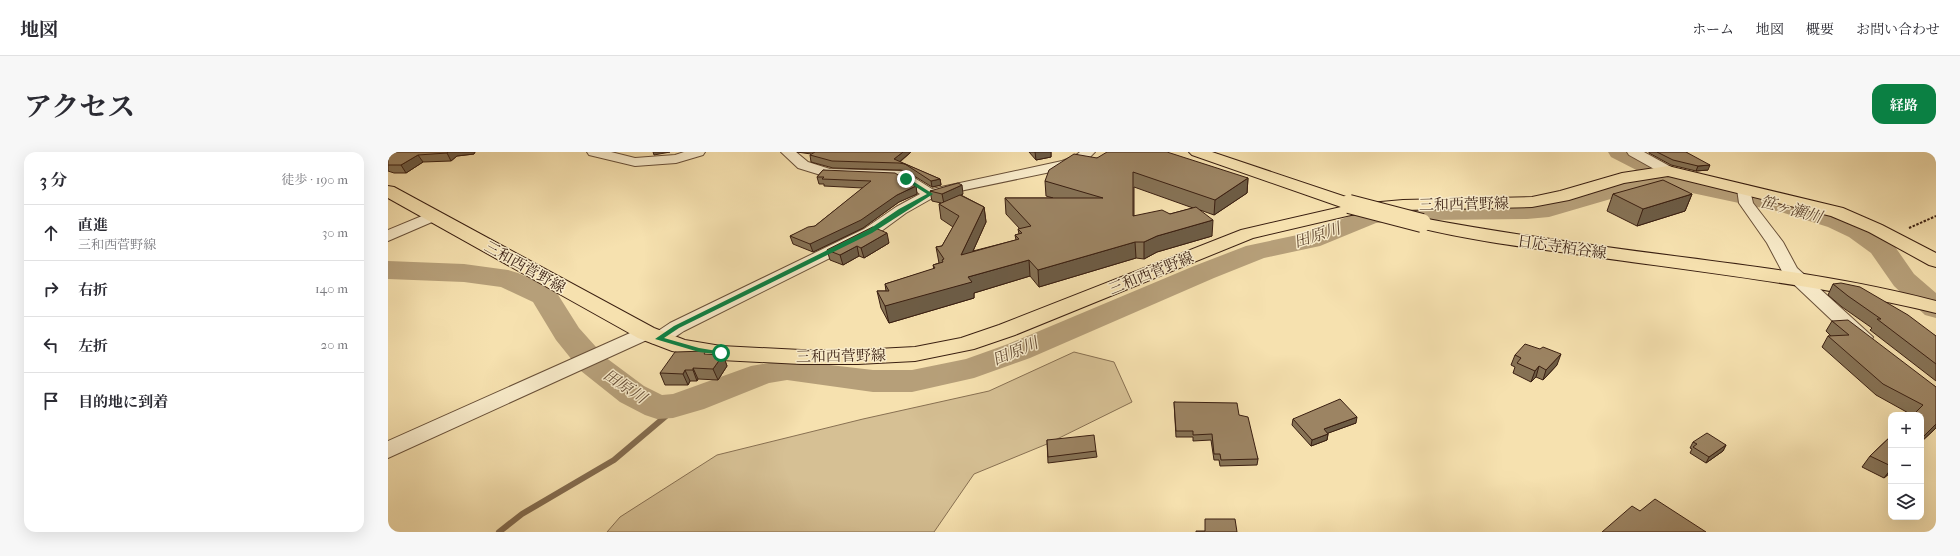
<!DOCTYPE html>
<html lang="ja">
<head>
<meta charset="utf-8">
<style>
  :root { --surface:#fff; --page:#f7f7f7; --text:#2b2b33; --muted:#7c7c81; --line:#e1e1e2; --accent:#0b8043 }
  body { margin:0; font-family:"IM FELL French Canon","Noto Serif JP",serif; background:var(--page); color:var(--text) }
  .controls { position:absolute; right:12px; bottom:12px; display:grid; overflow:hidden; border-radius:8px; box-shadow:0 4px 16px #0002 }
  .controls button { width:36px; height:36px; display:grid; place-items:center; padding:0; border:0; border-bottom:1px solid var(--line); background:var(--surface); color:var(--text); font:20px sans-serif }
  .stop { position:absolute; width:12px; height:12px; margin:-9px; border:3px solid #0b8043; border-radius:50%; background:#fff }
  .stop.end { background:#0b8043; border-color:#fff; box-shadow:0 1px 4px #0008 }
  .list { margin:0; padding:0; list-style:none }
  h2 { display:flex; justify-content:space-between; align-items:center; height:52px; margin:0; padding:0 16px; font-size:17px }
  h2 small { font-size:13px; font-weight:400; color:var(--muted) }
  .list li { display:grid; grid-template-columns:26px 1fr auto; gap:12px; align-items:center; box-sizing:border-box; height:56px; padding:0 16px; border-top:1px solid var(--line) }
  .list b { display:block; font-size:15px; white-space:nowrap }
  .list p { margin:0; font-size:13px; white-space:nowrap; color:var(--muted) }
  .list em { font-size:13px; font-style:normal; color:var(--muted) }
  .icon { flex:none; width:22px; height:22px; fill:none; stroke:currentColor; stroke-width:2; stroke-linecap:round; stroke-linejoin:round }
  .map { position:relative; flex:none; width:1548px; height:380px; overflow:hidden; border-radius:12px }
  header { display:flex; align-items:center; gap:24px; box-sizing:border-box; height:56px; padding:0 20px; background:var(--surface); border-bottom:1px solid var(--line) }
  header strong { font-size:19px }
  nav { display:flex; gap:22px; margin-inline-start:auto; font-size:14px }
  .intro { display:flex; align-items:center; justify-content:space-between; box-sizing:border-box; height:96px; padding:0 24px }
  h1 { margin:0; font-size:28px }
  .button { padding:10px 18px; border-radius:12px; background:var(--accent); color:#fff; font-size:14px; font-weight:700 }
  main { display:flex; gap:24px; padding:0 24px }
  aside { flex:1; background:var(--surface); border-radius:12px; box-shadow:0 4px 16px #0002 }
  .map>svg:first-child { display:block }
  .green { fill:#d6c094; stroke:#887052 }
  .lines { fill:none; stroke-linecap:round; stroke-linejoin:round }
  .stream { stroke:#846c4f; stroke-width:6 }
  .river { fill:#b69f79; fill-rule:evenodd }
  .minor-casing { stroke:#695038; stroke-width:2 }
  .major-casing { stroke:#3a1f11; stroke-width:2 }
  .path { stroke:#3a1f11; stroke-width:2; stroke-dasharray:2.5 1.5; stroke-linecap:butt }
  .minor { fill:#f9eccb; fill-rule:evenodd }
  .major { fill:#f6e1af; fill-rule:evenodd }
  .major-bridge-casing { stroke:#3a1f11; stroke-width:20; stroke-linecap:butt }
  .major-bridge { stroke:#f6e1af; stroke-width:18 }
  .wall { fill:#867255; stroke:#3a1f11; fill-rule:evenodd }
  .shaded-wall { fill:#6d5c45; stroke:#3a1f11 }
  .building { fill:#9c8463; stroke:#3a1f11 }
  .route { fill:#0b8043 }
  .labels { text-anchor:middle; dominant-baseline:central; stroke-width:3; stroke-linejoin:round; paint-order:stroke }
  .street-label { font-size:15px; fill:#3a1f11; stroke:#f9eccb }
  .water-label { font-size:16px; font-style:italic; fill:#654c35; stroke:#f9eccb }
</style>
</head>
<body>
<header>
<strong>地図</strong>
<nav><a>ホーム</a><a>地図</a><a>概要</a><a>お問い合わせ</a></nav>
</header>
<div class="intro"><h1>アクセス</h1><a class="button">経路</a></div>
<main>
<aside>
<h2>3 分<small>徒歩 · 190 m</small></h2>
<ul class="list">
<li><svg class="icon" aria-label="ahead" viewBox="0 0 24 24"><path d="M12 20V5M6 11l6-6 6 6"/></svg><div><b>直進</b><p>三和西菅野線</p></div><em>30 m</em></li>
<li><svg class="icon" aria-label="right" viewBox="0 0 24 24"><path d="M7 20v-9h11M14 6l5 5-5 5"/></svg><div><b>右折</b></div><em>140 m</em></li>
<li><svg class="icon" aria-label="left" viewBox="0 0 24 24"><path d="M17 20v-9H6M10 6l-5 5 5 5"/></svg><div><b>左折</b></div><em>20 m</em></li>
<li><svg class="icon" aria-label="arrive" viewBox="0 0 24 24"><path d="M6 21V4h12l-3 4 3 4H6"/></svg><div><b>目的地に到着</b></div></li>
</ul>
</aside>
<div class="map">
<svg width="1548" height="380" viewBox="0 0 1548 380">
  <rect width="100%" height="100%" fill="#f6e1af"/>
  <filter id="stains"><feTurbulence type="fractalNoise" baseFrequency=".005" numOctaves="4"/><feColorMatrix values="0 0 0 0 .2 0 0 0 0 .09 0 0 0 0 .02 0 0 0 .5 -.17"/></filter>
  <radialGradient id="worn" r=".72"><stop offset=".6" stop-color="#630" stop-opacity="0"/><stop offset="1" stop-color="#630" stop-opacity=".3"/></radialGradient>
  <path class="green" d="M686,200L726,210L744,250L659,292L586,322L546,380H219L232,365L329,303L475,267L601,239Z"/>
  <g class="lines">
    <path class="stream" d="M111,380L134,362L226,308L278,264L285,254"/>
    <path class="river" d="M1220,0H1248L1297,25L1398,46L1458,63L1479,73L1503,89L1526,122L1548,141V166L1537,163L1506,134L1483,101L1461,85L1440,75L1393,60L1290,38L1250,39L1161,65L1139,67L1036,68L988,71L932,94L876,106L826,126L642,206L586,226L524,240H485L399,228L381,231L316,257L285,266L269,267L257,263L232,250L193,219L168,188L145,150L113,135L76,130L0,127V109L76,112L120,118L130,121L167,138L191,176L217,205L256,234L274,243L285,242L363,214L399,208L485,218H524L578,207L620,192L806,114L858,94L914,82L975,59L1036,52L1160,50L1240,27L1260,24L1223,5Z"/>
    <defs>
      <g id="minor">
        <path d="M199,0H223L247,6L287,3L296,0H317L315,3L288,11L247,14L201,3Z"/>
        <path d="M393,0H408L420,10L442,17L512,19L517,20L544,37L674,9L687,4L692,0H707L697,10L682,16L548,44L518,61L488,83L296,179C285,186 276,194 263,191L261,187L0,306V289L251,177L258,175L265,177L267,181L282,171L476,77L508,55L532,42L509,27L436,24L410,16Z"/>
        <path d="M1239,0H1256L1285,16L1287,19L1285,22H1275L1241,3Z"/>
        <path d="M1356,33L1361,34L1365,51L1395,90L1409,116L1485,185L1483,189L1476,191L1469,189L1450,174L1396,123L1379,91L1351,51L1349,37L1351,34Z"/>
        <path d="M46,59L51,61L54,64L51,67L0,89V78Z"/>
      </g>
      <g id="major">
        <path d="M801,0H824L967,48L970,52L1015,48L1144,45L1172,39L1234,21L1280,14L1455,56L1494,73L1548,101V115L1541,113L1481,80L1443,64L1280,24L1236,31L1181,48L1144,55L1015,58L963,63L865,86L627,183L586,197L527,209L470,212H413L333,208L284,199L250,186L0,46V34L6,35L266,176L297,188L333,194L413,198H470L527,195L573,186L611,173L853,78L953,55L804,3Z"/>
        <path d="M1034,66C1120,82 1207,94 1294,105C1380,116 1465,127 1548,149V161C1433,133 1318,121 1201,104C1143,96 1084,89 1028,75L1025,71L1028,67Z"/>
      </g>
    </defs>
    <use href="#minor" class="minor-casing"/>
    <use href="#major" class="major-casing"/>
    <path class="path" d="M1521,76L1548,64"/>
    <use href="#minor" class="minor"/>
    <use href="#major" class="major"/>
    <defs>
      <path id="major-bridge" d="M961,52L1034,71"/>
    </defs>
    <use href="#major-bridge" class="major-bridge-casing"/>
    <use href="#major-bridge" class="major-bridge"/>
  </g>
  <g class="wall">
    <path d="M0,0H87L86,2L69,4L63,9L35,10L18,21H6L0,19Z"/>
    <path d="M409,0H523L512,10L552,27L553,33L544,35L518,19L512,18L445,16L423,10L422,3L423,2Z"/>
    <path d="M641,0H663V5L648,8Z"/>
    <path d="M1261,0H1298L1320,18L1308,19L1283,13L1261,1Z"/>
    <path d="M709,6L860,26L859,41L826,63L812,58L824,84L769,100L756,107L748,106L651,135L642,124L586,141V146L501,171L493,156L489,139H498L497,132L546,117L545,113L551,111L548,95L554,94L565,75L553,67L551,52L553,51L544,49L542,39L575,42L573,43L596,55L598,70L585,99L628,88L627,83L631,82L630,77H632L618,62L617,46H665L658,44L657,29ZM746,35L805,56L782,62L746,64Z"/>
    <path d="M435,18L528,34L529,42L511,50L475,76L425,100L405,92L402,84L427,74L475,36L436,34V32H431L429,25Z"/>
    <path d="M1225,42H1304L1297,59L1249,74L1219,59Z"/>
    <path d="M485,75L501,91L476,106L471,104L455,113L442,108L439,98Z"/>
    <path d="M1445,132L1548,184V229L1482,178L1484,176L1454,155L1440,143Z"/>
    <path d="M1444,169L1548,235V276L1533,290V263H1524L1488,243L1434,195L1440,184H1443L1438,179Z"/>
    <path d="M319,203H335L339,214L330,228L310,227L309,229H302L300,233H277L272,221Z"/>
    <path d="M1127,203L1169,213L1155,228L1148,225L1143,230L1125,221L1127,215L1123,213Z"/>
    <path d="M786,250L851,263L870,307L869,313L832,314L831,308H826L823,288L805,289V285H788Z"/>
    <path d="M905,267L968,271L940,281V282L939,288L923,294L904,273Z"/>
    <path d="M1503,284V320L1496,326L1474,315L1482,304Z"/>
    <path d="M659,288L708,299L709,305L660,311Z"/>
    <path d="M1305,290L1338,293L1335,299L1318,311L1302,301L1304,297L1302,296Z"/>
  </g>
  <g class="shaded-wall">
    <path d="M60,0H87L86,2L69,4L63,9L59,1Z"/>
    <path d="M265,0H282L266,3Z"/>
    <path d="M515,0H523L510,11L506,7Z"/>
    <path d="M647,0H663V5L648,8Z"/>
    <path d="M30,3L35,10L18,21L13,13Z"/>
    <path d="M1322,13L1320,18L1308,19L1310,14Z"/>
    <path d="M860,26L859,41L826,63L827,48Z"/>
    <path d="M552,27L553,33L544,35L543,29Z"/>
    <path d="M574,33L575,42L556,52L554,42Z"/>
    <path d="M528,34L529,42L511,50L475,76L425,100L422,92L509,43Z"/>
    <path d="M1304,42L1297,59L1249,74L1255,57Z"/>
    <path d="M596,55L598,70L576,119L573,103Z"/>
    <path d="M825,68L824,84L769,100L756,107V90L769,84Z"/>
    <path d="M499,81L501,91L476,106L473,96Z"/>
    <path d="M747,90L748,106L651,135L650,118Z"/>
    <path d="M469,94L471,104L455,113L452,103Z"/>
    <path d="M641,108L642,124L586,141V146L501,171L497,154L580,125Z"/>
    <path d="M1173,202L1169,213L1155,228L1158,218Z"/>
    <path d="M335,203L339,214L330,228L325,217Z"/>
    <path d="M1151,214L1148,225L1143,230L1147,219Z"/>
    <path d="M305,216L310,227L309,229L305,218Z"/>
    <path d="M297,218L302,229L300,233L295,222Z"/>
    <path d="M969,265L968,271L935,283L936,277Z"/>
    <path d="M1548,272V276L1533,290V287Z"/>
    <path d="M940,282L939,288L923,294L924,288Z"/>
    <path d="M1338,293L1335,299L1318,311L1321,305Z"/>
    <path d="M1503,317V320L1496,326Z"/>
  </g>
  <g class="building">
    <path d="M0,0H60L59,1L30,3L13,13H0Z"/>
    <path d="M427,0H515L506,7L552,27L543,29L517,12L511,11L444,9L422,3Z"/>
    <path d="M719,0H779L860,26L827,48L745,20V64L774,58L782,62L808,55L825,68L769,84L756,90H747L650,118L641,108L580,125L584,130L497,154L489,139H501L497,132L547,116L545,113L555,110L554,108L556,107L548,95L554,94L571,64L551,52L572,43L596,55L573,103L631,87L627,83L634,81L630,77L643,74L617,46H715L657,29L661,18L686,2L709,6Z"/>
    <path d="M1269,0H1298L1322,13L1310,14L1285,8Z"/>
    <path d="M435,18L507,21L528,34L509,43L473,68L422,92L402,84L420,75L427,74L483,29L434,27L436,25H429Z"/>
    <path d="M1275,28L1304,42L1255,57L1225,42Z"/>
    <path d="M570,31L574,33L554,42L542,39Z"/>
    <path d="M485,75L499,81L473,96L469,94L452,103L439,98Z"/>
    <path d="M1453,131L1472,135L1520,163L1548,184V212L1489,167H1493L1460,144L1445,132Z"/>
    <path d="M1460,168L1548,235V272L1533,287V263H1525L1535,253L1495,232L1440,184L1461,183L1444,169Z"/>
    <path d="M1137,192L1152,197L1155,195L1173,202L1158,218L1151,214L1147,219L1129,211L1133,206L1127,203Z"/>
    <path d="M318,199L316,202L335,203L325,217L305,216V218H297L295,222L272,221L287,200Z"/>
    <path d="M952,247L969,265L936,277L940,282L924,288L905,267Z"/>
    <path d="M786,250L849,251L851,263L860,265L870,307L833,308L832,302H826L824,282L805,283V279H788Z"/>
    <path d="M1319,281L1338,293L1321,305L1305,295L1309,292L1305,290Z"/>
    <path d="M706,283L708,299L660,305L659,288Z"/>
    <path d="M1503,284V314L1482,304Z"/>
    <path d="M1267,347L1318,380H1214L1244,354L1252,359Z"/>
    <path d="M817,367H847L849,380H808V379H817Z"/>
  </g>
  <path class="route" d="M517,26H520L545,42L484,81L291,176L276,186L311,196L335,200V203L311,200L267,187L286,174L480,78L511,57L539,42L517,28Z"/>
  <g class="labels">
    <g class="street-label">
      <text transform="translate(1076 52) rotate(-1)">三和西菅野線</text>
      <text transform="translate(1174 95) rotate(8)">日応寺栢谷線</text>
      <text transform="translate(137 115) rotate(29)">三和西菅野線</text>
      <text transform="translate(763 121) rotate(-22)">三和西菅野線</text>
      <text transform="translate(453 204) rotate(-1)">三和西菅野線</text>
    </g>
    <g class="water-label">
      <text transform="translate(1403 57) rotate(15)">笹ヶ瀬川</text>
      <text transform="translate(929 83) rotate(-18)">田原川</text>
      <text transform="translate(627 199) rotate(-23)">田原川</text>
      <text transform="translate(237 234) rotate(34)">田原川</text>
    </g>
  </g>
  <rect width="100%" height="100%" filter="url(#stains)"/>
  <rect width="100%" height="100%" fill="url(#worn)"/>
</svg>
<div class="controls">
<button>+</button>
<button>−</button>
<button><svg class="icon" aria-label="layers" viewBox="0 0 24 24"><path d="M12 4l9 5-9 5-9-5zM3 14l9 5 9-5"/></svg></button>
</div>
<div class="stop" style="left:333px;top:201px"></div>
<div class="stop end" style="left:518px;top:27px"></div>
</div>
</main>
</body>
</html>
